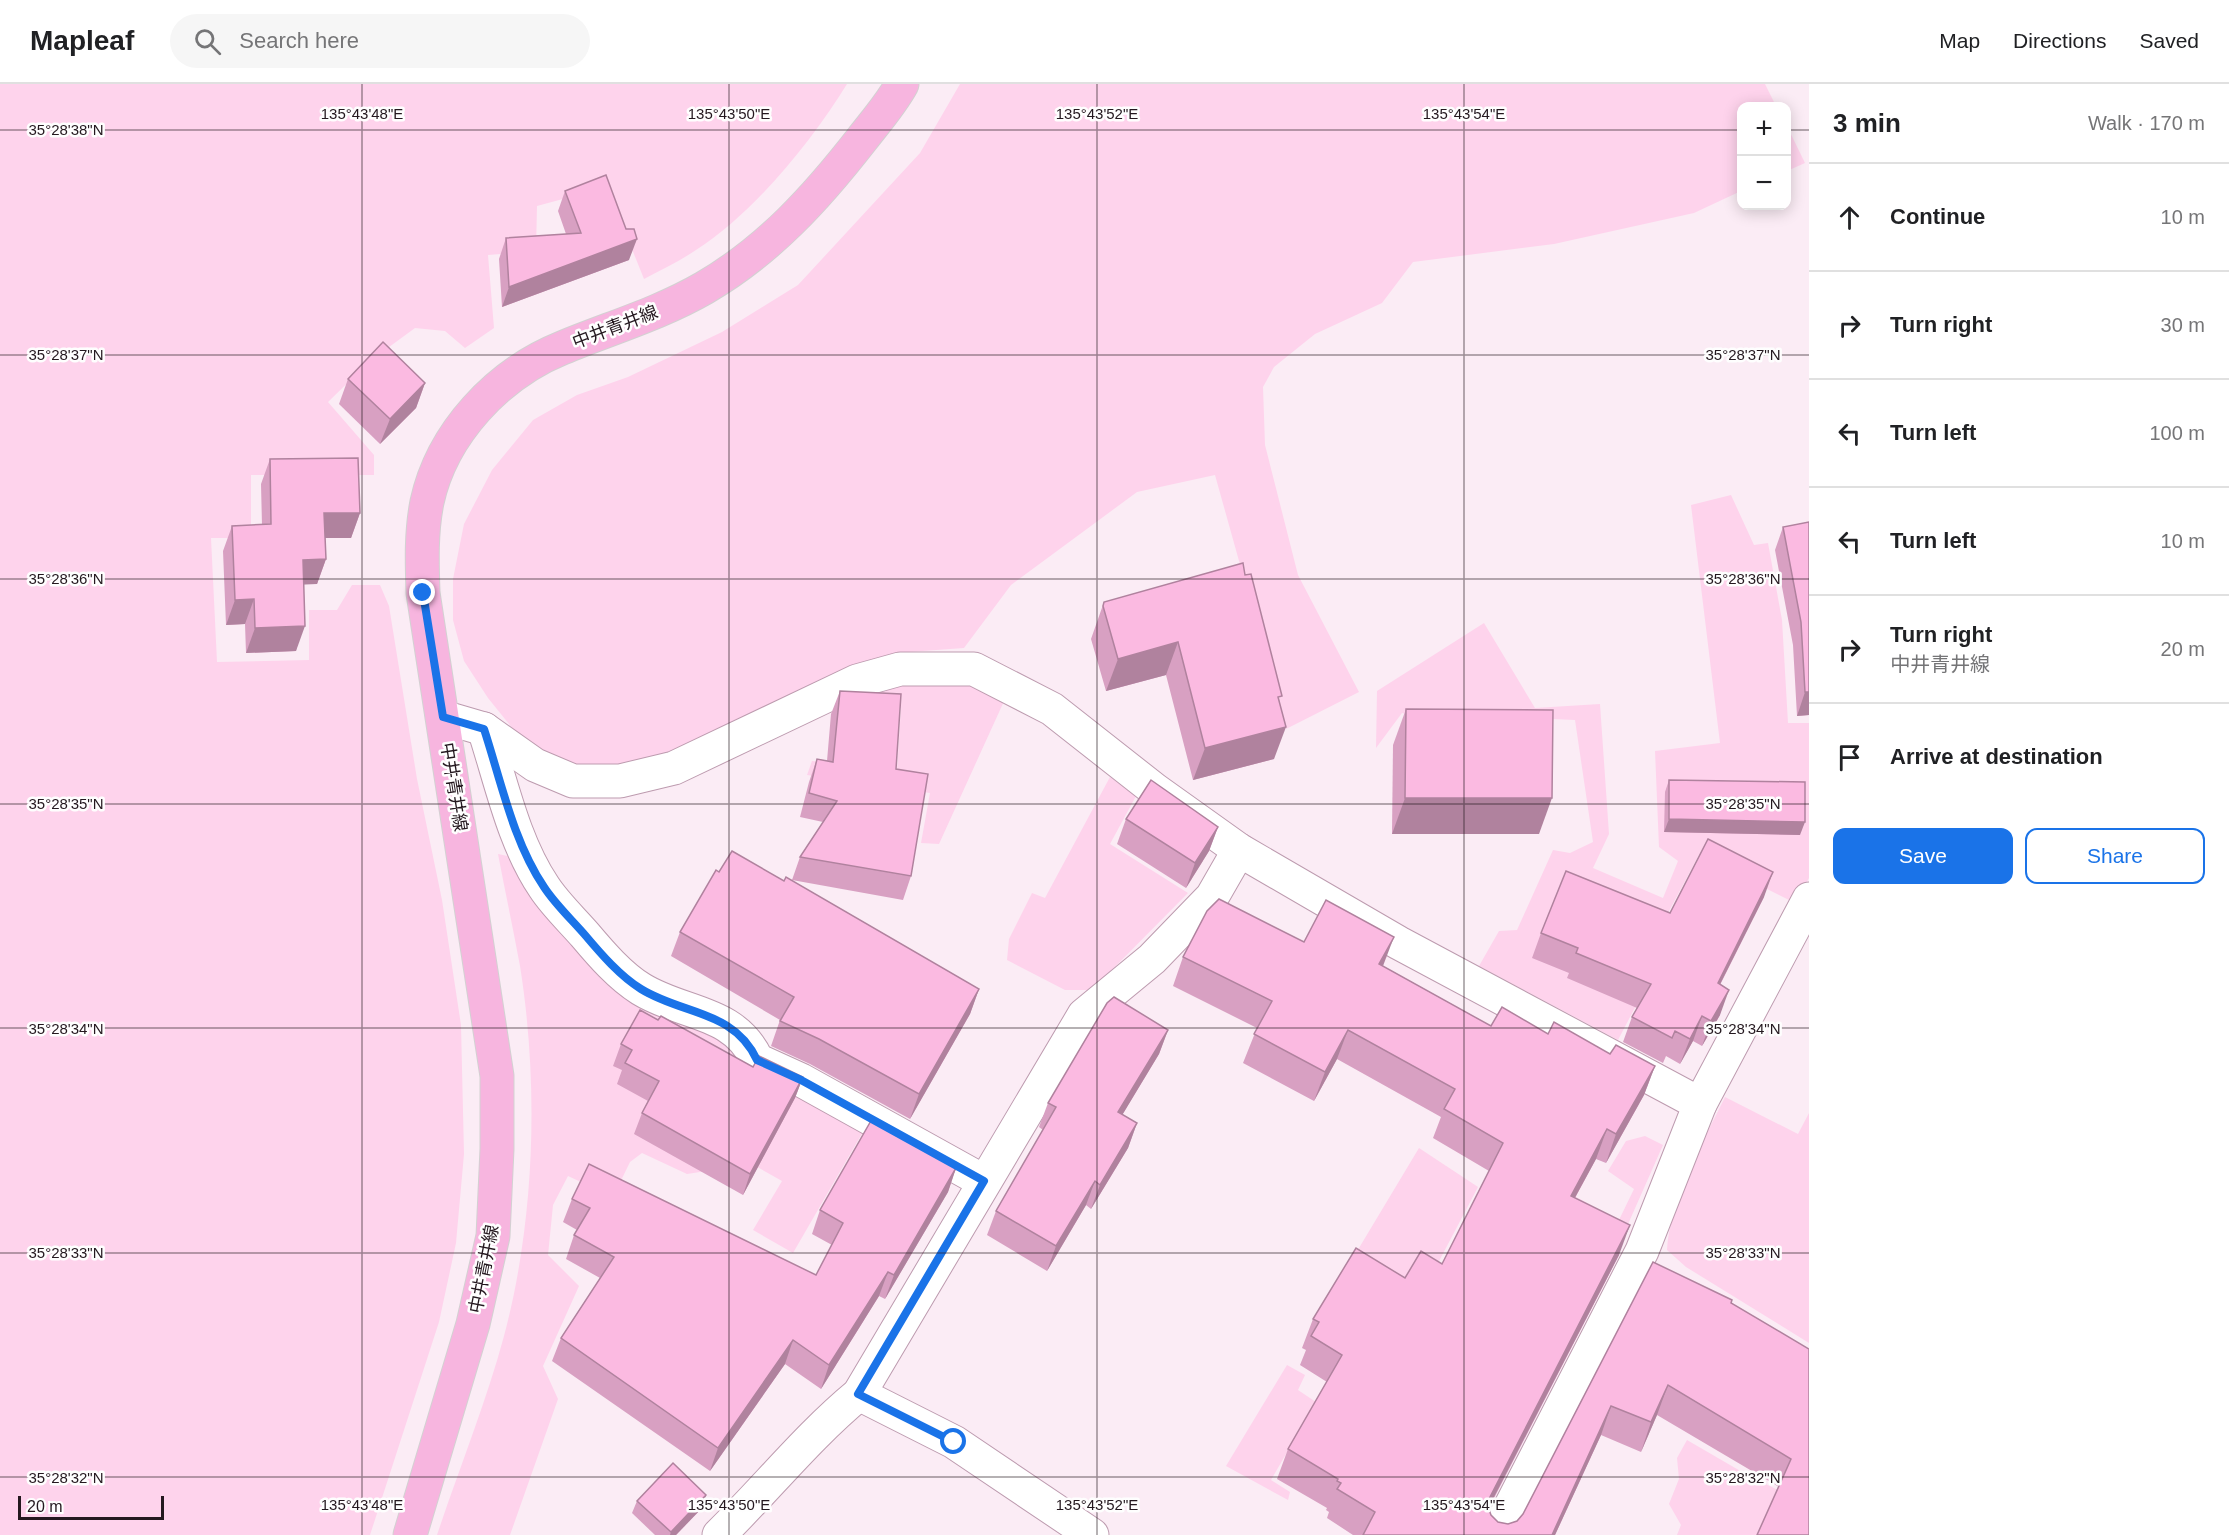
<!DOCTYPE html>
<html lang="en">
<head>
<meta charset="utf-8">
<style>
  :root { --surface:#fff; --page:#f6f6f6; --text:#202124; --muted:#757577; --line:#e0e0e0; --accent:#1a73e8 }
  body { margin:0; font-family:Arial,"Noto Sans JP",sans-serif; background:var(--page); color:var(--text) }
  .controls { position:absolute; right:18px; top:18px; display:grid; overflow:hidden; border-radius:12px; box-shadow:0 3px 15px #0003 }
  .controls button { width:54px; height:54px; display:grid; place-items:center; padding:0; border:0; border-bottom:2px solid var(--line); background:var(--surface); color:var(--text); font:30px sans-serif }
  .scale { position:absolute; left:18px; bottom:15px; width:146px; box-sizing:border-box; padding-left:6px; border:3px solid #24181f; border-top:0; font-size:16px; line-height:21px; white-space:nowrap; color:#24181f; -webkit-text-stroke:4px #fefefe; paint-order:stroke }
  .stop { position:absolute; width:18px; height:18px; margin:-14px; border:4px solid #1a73e8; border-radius:50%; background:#fff }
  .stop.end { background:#1a73e8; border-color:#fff; box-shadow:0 2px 6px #0008 }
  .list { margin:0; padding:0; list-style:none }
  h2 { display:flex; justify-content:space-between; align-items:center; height:78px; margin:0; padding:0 24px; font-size:26px }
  h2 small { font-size:20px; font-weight:400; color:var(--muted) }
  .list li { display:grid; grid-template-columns:39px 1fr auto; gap:18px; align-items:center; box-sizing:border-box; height:108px; padding:0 24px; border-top:2px solid var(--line) }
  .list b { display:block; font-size:22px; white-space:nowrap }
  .list p { margin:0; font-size:20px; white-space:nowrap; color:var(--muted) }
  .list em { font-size:20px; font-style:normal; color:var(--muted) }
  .actions { display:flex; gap:12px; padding:18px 24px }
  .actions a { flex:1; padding:14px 0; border:2px solid var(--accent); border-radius:12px; text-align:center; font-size:21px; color:var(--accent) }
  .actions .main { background:var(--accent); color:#fff }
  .icon { flex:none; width:33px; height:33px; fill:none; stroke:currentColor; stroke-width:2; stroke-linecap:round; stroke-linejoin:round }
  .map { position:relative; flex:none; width:1809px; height:1451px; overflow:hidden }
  header { display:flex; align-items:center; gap:36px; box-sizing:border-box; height:84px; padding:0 30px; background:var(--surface); border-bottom:2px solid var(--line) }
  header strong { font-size:28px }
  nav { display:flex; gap:33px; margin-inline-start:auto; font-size:21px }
  .search { width:420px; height:54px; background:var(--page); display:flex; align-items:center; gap:15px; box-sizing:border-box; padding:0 21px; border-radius:33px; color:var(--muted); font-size:22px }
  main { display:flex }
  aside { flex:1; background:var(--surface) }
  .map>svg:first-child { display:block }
  .green { fill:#fed3ec }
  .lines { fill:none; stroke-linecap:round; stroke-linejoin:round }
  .minor-casing { stroke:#bd9baf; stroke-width:35 }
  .major-casing { stroke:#d3d1d2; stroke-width:35 }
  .minor { stroke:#fff; stroke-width:33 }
  .major { stroke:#f7b5df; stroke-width:33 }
  .wall { fill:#d8a0c2 }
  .shaded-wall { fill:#b0829e }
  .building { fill:#fbbae1; stroke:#b0829e; stroke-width:1.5 }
  .route { stroke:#1a73e8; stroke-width:8 }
  .ticks { fill:none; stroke:#24181f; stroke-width:1.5; stroke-opacity:0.45 }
  .labels { text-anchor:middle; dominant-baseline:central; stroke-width:5; stroke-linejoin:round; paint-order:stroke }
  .street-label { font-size:18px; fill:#24181f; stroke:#fefefe }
  .ticks-label { font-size:15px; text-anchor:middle; fill:#24181f; stroke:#fefefe; stroke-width:5; stroke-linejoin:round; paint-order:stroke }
</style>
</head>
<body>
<header>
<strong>Mapleaf</strong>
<div class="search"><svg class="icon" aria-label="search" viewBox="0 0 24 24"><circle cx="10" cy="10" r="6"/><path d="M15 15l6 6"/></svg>Search here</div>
<nav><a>Map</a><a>Directions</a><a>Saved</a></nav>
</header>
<main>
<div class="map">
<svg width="1809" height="1451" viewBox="0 0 1809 1451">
  <rect width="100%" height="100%" fill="#fbecf5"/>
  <g class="green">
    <path d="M0,0H847C812,57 753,130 696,166C680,177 661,186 644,195L607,103L537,122L536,167L488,171L494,244L465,264L445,247L415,244L370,277L328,318L374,371V391H251V454H211L217,578L309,576V526H337L352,501H380L389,522L417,695L442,816L461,941L464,1070L456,1159L439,1238L370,1451H0Z"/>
    <path d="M960,0H1765L1776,22H1742L1741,107L1694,129L1554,160L1413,178L1382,219L1315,250L1274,283L1263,303L1265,361L1298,491L1359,608L1286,645L1215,391L1137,408L1011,501L964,564L895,569L669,674L620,684L578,683L544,670L513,645L488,614L464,577L453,536V495L464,440L492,386L533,336L577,311L628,293L722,248L798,201L920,69Z"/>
    <path d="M1787,42L1805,79L1787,87H1786Z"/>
    <path d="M1731,411L1754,461L1768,459L1782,536L1788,639H1809V794L1795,819L1699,771L1638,885L1651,893L1618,956L1479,882L1499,847L1517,846L1553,766L1570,769L1593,758L1575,636L1509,633L1488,653L1402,629L1376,664L1377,607L1484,539L1535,624L1600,620L1609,750L1593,784L1663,814L1678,777L1659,763L1655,667L1720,659L1691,421Z"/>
    <path d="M898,597L980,599L1005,615L939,760L921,759L930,709L807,691L812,677L897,686L901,624L841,623Z"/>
    <path d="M1110,693L1136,712L1110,760L1188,809L1092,906H1065L1007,876L1009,855L1032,809L1045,814Z"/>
    <path d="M498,770L517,774L536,807L720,948L867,1041L793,1169L753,1146L782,1097L752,1080L687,1090L642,1069L630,1078L613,1113L568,1092L553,1121L548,1171L579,1202L543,1282L558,1315L510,1451H437C459,1385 486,1319 504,1252C535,1136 539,1001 520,882C513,844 505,807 498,770Z"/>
    <path d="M1725,1013L1798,1050L1809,1029V1259L1686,1183L1667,1166C1670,1116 1703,1058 1725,1013Z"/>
    <path d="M1645,1052L1663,1061L1621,1156L1542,1103L1576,1113L1619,1136L1634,1105L1608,1087L1626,1057Z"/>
    <path d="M1419,1064L1478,1103L1427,1200L1395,1214L1347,1184Z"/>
    <path d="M1287,1281L1305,1291L1298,1306L1316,1318L1271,1396L1290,1408L1288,1416L1226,1382Z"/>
    <path d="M1687,1356L1749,1392L1788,1411L1809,1451H1677L1681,1441L1669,1420L1679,1395L1677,1374Z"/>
  </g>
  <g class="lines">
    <defs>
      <g id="minor">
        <path d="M443,633L484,645L535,681L573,697H620L674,684L857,597L900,585H974L1052,625L1155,706L1239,766L1399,859L1700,1020L1642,1167L1496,1451"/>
        <path d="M484,645C501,697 513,757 544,803C555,820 572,836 585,851C601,870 620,892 641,905C683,931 734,926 757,976L801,996L983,1097"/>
        <path d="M1700,1020L1809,815"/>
        <path d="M859,1310L954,1358L1092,1451"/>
        <path d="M719,1451C766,1405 808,1352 859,1310L1084,931L1152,875L1212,813L1239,766"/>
      </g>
      <path id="major" d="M410,1451L473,1240L493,1152L497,1065V992L423,509C422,478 421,448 427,418C442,349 498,290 562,264C610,244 659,230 704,204C769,166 816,114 862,55C876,37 891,20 902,0"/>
    </defs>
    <use href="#minor" class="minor-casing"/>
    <use href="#major" class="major-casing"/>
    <use href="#minor" class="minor"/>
    <use href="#major" class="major"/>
  </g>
  <g class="wall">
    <path d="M565,107L626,145L629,176L502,223L499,175L506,154L566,150L558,127Z"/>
    <path d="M348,295L425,299L416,324L380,360L339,320Z"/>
    <path d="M270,375L360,429L351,454H325L326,475L317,500H304L296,567L246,569L245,540L226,541L223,467L232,442L262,441L261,400Z"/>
    <path d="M1809,438V631L1797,632L1793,561L1775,466L1783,443Z"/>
    <path d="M1245,491L1280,619L1274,675L1193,696L1166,591L1106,607L1091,555L1104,518Z"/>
    <path d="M840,607L896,685L911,792L903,816L792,796L800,773L823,738L800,733L809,698L817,675L827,677L831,630Z"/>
    <path d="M1406,625L1539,750H1392L1393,661Z"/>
    <path d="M1669,696L1800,751L1664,748L1665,708Z"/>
    <path d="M1126,735L1218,743L1209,767L1186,804L1117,760Z"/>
    <path d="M719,788L784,797L979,905L970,930L910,1035L810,980L771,962L780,936L671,872L680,848Z"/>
    <path d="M1764,813L1720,901V931L1702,962L1693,957L1680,980L1666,972L1663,979L1623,958L1632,933L1637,924L1567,894L1569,889L1532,874L1541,849Z"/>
    <path d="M1304,858L1383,882L1491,942L1548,950L1610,970L1655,982L1644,1011L1606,1079L1596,1075L1575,1114L1619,1171L1489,1424L1491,1431L1498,1438L1508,1440L1517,1437L1523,1430L1653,1178L1731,1220L1809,1265V1451L1779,1403L1657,1331L1641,1368L1601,1351L1555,1451H1353L1327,1434L1329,1428L1326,1426L1327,1424L1277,1395L1288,1365L1327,1298L1300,1281L1306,1266L1302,1264L1313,1235L1405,1194L1442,1180L1489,1087L1433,1054L1441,1033L1337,975L1314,1017L1243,979L1257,944L1173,902L1183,873Z"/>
    <path d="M658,936L753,983L803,993L795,1014L743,1111L634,1050L642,1029L648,1017L617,1000L622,986L613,982L621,960Z"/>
    <path d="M1168,946L1159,970L1122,1031L1137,1039L1128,1064L1091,1125L1086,1121L1047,1187L987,1151L996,1127L1043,1046L1039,1043L1048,1019Z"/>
    <path d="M956,1084L948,1108L885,1215L879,1212L821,1305L785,1280L710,1387L552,1277L561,1254L600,1194L566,1175L574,1151L577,1146L563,1138L572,1115L816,1191L832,1161L812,1150L820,1126Z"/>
    <path d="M706,1411L702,1424L676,1451H655L632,1429L637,1417Z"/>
  </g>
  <g class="shaded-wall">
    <path d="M637,155L629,176L502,223L509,203Z"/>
    <path d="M425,299L416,324L380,360L390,335Z"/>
    <path d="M324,429H360L351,454H315Z"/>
    <path d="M326,475L317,500L294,501L303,476Z"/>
    <path d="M254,515L245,540L226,541L235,516Z"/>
    <path d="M305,542L296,567L246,569L255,544Z"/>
    <path d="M1178,558L1166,591L1106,607L1118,575Z"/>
    <path d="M1805,608H1809V631L1797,632Z"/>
    <path d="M1286,643L1274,675L1193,696L1205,664Z"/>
    <path d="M1405,714H1552L1539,750H1392Z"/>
    <path d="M1669,735L1805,738L1800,751L1664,748Z"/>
    <path d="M1218,743L1209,767L1186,804L1195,779Z"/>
    <path d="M1773,788L1764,813L1708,924L1718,899Z"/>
    <path d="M1394,853L1383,882L1379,880Z"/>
    <path d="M979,905L970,930L910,1035L919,1010Z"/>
    <path d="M1729,906L1720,931L1702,962L1711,937Z"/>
    <path d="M1702,932L1693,957L1680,980L1690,955Z"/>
    <path d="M1168,946L1159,970L1109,1053L1118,1028Z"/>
    <path d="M1348,946L1337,975L1314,1017L1325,988Z"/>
    <path d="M1655,982L1644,1011L1606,1079L1616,1050Z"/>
    <path d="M803,993L795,1014L743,1111L750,1090Z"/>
    <path d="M1137,1039L1128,1064L1091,1125L1100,1101Z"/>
    <path d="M1607,1045L1596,1075L1560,1141L1571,1112Z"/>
    <path d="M956,1084L948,1108L885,1215L894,1191Z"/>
    <path d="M1095,1097L1086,1121L1047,1187L1056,1162Z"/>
    <path d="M1630,1141L1619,1171L1479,1442L1490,1413Z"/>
    <path d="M888,1188L879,1212L821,1305L829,1281Z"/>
    <path d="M793,1256L785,1280L710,1387L718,1364Z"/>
    <path d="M1668,1301L1657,1331L1641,1368L1651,1338Z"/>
    <path d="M1611,1322L1601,1351L1555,1451H1552Z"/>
    <path d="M706,1411L702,1424L676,1451H670L671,1448Z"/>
  </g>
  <g class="building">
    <path d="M606,91L626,145H634L637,155L509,203L506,154L581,149L565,107Z"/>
    <path d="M383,258L425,299L390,335L348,295Z"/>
    <path d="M358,374L360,429H324L326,475L303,476L305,542L255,544L254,515L235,516L232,442L271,440L270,375Z"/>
    <path d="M1809,438V608H1805L1801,538L1783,443Z"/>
    <path d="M1243,479L1245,491L1251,490L1282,612L1278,613L1286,643L1205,664L1178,558L1118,575L1103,522L1104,518Z"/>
    <path d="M840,607L901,610L896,685L928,690L911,792L800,773L837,717L809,709L817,675L833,678Z"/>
    <path d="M1406,625L1553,626L1552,714H1405Z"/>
    <path d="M1151,696L1218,743L1195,779L1126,735Z"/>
    <path d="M1669,696L1805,698V738L1669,735Z"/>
    <path d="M1708,755L1773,788L1718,899L1729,906L1711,937L1702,932L1690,955L1675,947L1672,954L1632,933L1651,900L1576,869L1578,864L1541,849L1566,787L1670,829Z"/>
    <path d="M732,767L784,797L786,793L979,905L919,1010L819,955L780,937L794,913L680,848L716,786L719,788Z"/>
    <path d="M1219,815L1304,858L1326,816L1394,853L1379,880L1491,942L1502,923L1548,950L1554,938L1610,970L1616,961L1655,982L1616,1050L1607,1045L1571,1112L1630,1141L1490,1413L1488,1423L1491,1431L1498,1438L1508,1440L1517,1437L1523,1430L1653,1178L1732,1216L1731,1219L1809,1265V1451H1757L1791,1375L1668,1301L1651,1338L1611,1322L1552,1451H1363L1375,1428L1337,1405L1341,1399L1337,1397L1338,1395L1288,1365L1342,1271L1311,1252L1319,1238L1313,1235L1356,1164L1405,1194L1421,1167L1442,1180L1503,1059L1444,1025L1455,1005L1348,946L1325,988L1254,950L1272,917L1183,873L1207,827Z"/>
    <path d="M1114,913L1168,946L1118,1028L1137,1039L1100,1101L1095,1097L1056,1162L996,1127L1056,1023L1048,1019L1107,919Z"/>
    <path d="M640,926L658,936L661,932L753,983L759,972L803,993L750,1090L642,1029L659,997L625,979L632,966L621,960Z"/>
    <path d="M872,1035L956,1084L894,1191L888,1188L829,1281L793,1256L718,1364L561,1254L614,1173L574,1151L590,1124L572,1115L589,1080L816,1191L843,1139L820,1126Z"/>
    <path d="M673,1379L706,1411L671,1448L637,1417Z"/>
  </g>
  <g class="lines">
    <path class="route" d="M423,509L443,633L484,645C501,697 513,757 544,803C555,820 572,836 585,851C601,870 620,892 641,905C683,931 734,926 757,976L801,996L984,1097L858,1310L954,1358"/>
  </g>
  <path class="ticks" d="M362,0V1451M729,0V1451M1097,0V1451M1464,0V1451M0,46H1742M1786,46H1809M0,271H1809M0,495H1809M0,720H1809M0,944H1809M0,1169H1809M0,1393H1809"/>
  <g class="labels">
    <g class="street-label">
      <text transform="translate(615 243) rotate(-21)">中井青井線</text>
      <text transform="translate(454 703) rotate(81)">中井青井線</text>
      <text transform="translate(484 1185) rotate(-79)">中井青井線</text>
    </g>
  </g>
  <g class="ticks-label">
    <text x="362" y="35">135°43'48"E</text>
    <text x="729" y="35">135°43'50"E</text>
    <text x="1097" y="35">135°43'52"E</text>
    <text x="1464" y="35">135°43'54"E</text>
    <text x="66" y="51">35°28'38"N</text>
    <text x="66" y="276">35°28'37"N</text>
    <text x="1743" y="276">35°28'37"N</text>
    <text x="66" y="500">35°28'36"N</text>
    <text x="1743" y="500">35°28'36"N</text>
    <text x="66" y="725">35°28'35"N</text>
    <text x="1743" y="725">35°28'35"N</text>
    <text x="66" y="950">35°28'34"N</text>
    <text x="1743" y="950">35°28'34"N</text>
    <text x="66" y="1174">35°28'33"N</text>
    <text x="1743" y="1174">35°28'33"N</text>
    <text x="66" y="1399">35°28'32"N</text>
    <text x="1743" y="1399">35°28'32"N</text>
    <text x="362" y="1426">135°43'48"E</text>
    <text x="729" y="1426">135°43'50"E</text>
    <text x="1097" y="1426">135°43'52"E</text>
    <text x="1464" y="1426">135°43'54"E</text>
  </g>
</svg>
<div class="controls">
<button>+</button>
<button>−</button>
</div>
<div class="scale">20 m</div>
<div class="stop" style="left:954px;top:1358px"></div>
<div class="stop end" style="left:423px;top:509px"></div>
</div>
<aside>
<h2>3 min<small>Walk · 170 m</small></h2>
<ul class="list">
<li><svg class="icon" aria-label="ahead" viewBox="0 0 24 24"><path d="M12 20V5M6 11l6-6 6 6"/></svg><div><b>Continue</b></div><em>10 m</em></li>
<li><svg class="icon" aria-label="right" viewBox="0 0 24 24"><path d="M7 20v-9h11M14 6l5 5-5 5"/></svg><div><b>Turn right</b></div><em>30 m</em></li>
<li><svg class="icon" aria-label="left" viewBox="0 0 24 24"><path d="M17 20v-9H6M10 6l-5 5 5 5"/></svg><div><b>Turn left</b></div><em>100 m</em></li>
<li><svg class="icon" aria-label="left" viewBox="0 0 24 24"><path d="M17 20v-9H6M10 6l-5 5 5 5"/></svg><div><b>Turn left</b></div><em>10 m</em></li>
<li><svg class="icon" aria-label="right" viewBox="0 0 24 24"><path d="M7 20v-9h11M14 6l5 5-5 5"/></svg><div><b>Turn right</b><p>中井青井線</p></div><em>20 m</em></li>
<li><svg class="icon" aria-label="arrive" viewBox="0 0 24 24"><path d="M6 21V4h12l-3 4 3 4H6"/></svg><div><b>Arrive at destination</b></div></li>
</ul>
<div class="actions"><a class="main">Save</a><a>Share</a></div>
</aside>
</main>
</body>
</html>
